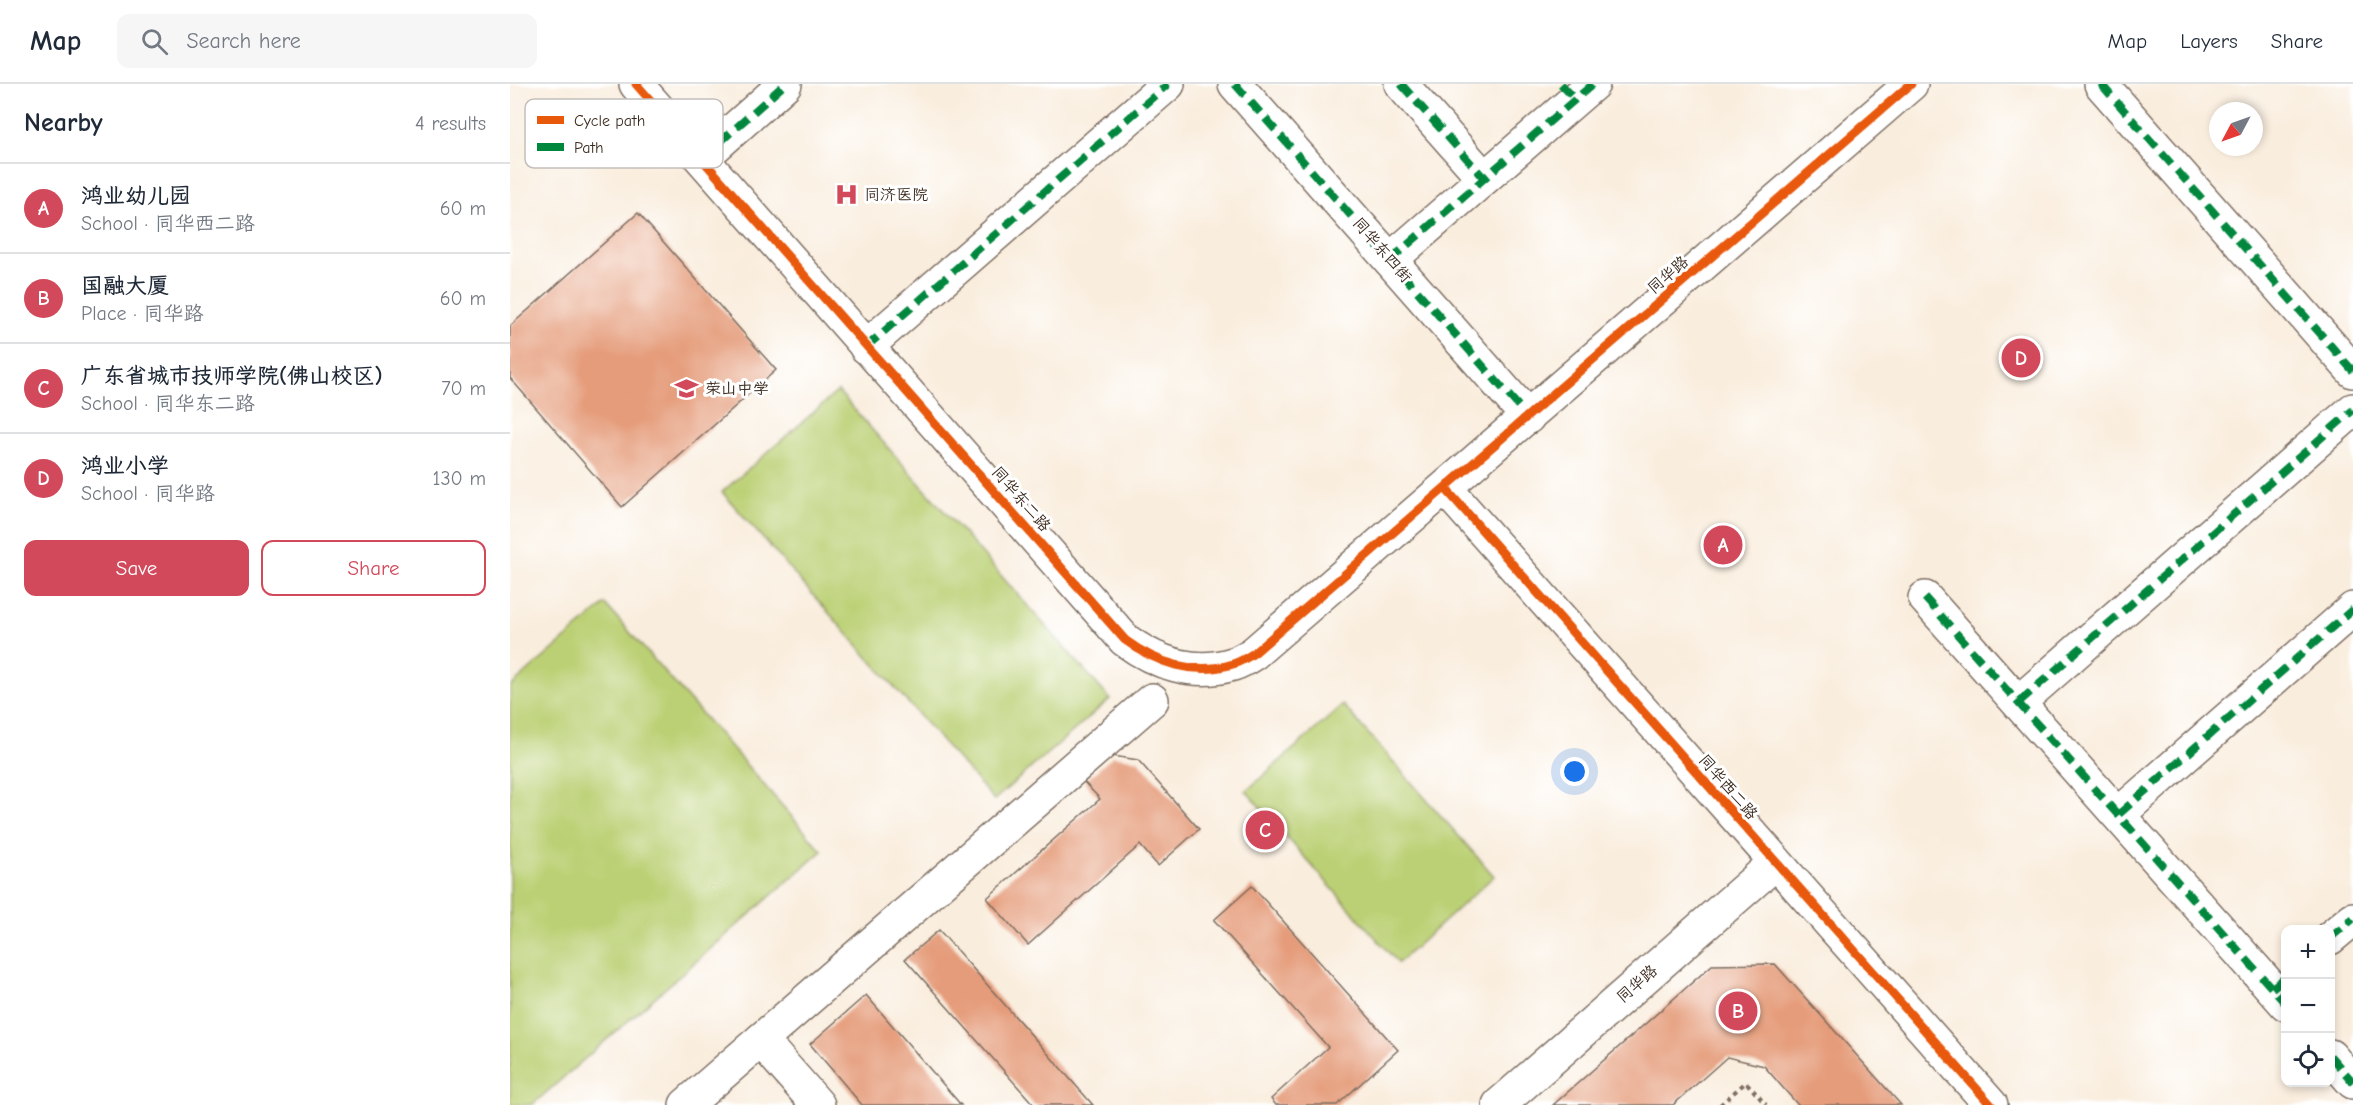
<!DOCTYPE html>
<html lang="en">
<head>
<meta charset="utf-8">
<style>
  :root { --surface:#fff; --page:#f6f6f7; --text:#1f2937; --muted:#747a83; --line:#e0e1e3; --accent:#d1495b }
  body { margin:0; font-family:"Comic Neue","LXGW WenKai TC",sans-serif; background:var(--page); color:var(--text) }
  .controls { position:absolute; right:18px; bottom:18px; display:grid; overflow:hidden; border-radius:12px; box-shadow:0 3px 9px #0003 }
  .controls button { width:54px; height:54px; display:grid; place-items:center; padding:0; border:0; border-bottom:2px solid var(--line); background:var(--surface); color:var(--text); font:30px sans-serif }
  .compass { position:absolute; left:1699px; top:18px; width:54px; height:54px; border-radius:50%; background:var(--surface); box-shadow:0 3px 9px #0003; rotate:229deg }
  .you { position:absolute; left:1065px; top:688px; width:21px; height:21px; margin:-15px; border:4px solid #fff; border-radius:50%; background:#1a73e8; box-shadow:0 0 0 9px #1a73e833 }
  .badge { display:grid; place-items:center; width:39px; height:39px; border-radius:50%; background:var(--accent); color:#fff; font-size:20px; font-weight:700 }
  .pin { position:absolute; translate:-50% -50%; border:3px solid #fff; box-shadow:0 2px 6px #0006 }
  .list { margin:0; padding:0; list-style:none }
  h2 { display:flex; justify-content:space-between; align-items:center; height:78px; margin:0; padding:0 24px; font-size:26px }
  h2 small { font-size:20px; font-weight:400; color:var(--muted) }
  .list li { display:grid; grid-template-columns:39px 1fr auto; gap:18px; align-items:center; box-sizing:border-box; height:90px; padding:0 24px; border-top:2px solid var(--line) }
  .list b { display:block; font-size:22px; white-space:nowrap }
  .list p { margin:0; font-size:20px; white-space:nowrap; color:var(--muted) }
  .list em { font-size:20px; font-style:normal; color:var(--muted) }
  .actions { display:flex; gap:12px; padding:18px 24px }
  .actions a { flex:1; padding:14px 0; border:2px solid var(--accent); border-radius:12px; text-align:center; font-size:21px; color:var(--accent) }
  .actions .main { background:var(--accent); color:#fff }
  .icon { flex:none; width:33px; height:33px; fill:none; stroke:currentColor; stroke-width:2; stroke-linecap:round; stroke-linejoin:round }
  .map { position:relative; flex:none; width:1843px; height:1021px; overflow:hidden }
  header { display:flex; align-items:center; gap:36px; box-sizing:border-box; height:84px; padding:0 30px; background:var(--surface); border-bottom:2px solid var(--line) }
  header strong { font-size:28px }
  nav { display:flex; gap:33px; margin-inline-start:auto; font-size:21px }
  .search { width:420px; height:54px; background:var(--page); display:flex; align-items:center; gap:15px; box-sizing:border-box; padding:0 21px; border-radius:12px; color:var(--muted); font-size:22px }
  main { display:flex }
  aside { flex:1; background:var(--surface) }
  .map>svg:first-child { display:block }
  .green { fill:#bbd074; stroke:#7b7d49; stroke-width:1.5 }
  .building { fill:#e59c7a }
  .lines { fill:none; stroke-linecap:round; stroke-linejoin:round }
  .minor-casing { stroke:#7e6e61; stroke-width:36 }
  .path { stroke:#7e6e61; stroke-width:4; stroke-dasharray:4.5 4.5; stroke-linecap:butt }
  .minor { stroke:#fff; stroke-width:33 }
  .quiet { stroke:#00873e; stroke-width:8; stroke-dasharray:15 8; stroke-linecap:butt }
  .cycleway-casing { stroke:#fff; stroke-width:13 }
  .cycleway { stroke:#e8590c; stroke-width:9 }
  .labels { text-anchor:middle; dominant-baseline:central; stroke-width:6; stroke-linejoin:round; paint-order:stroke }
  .poi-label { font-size:16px; fill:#3b2a1e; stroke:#fff; text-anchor:start }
  .street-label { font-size:16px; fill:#3b2a1e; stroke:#fff }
  .key { fill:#fff; stroke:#c4bfbc; stroke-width:1.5 }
  .key-label { font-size:16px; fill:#3b2a1e }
</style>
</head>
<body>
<header>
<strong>Map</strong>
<div class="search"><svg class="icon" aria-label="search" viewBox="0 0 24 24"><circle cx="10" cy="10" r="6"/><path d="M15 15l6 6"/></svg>Search here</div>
<nav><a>Map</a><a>Layers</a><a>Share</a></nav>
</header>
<main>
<aside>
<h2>Nearby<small>4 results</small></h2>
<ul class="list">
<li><span class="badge">A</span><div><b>鸿业幼儿园</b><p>School · 同华西二路</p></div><em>60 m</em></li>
<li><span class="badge">B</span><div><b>国融大厦</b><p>Place · 同华路</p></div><em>60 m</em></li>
<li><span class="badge">C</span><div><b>广东省城市技师学院(佛山校区)</b><p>School · 同华东二路</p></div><em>70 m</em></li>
<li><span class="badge">D</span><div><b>鸿业小学</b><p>School · 同华路</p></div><em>130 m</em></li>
</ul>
<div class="actions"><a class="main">Save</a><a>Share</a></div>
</aside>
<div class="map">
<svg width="1843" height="1021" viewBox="0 0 1843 1021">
  <rect width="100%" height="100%" fill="#fff"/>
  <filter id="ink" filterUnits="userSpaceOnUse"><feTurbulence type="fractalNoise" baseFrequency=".0167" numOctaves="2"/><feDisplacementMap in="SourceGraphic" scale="12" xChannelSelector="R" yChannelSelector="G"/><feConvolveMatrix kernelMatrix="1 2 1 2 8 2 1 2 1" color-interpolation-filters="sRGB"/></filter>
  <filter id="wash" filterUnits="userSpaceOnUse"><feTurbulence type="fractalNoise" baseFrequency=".008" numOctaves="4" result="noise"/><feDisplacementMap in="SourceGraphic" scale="24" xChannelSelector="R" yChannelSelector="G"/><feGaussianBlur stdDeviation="1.35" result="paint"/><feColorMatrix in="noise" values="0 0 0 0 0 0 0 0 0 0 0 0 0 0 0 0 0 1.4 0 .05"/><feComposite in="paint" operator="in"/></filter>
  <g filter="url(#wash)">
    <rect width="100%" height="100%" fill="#f9eddd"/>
    <g class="green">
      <path d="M328,307L600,615L484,716L212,408Z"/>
      <path d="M95,520L312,767L22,1021H0V603Z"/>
      <path d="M833,621L984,792L888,879L736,707Z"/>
    </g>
    <g id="blocks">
      <g class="building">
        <path d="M128,129L266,286L112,423L0,294V242Z"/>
        <path d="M603,672L628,676L689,745L648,782L630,761L518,861L477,814L590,715L574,698Z"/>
        <path d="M742,802L888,966L827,1021H766L761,1015L818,963L704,836Z"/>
        <path d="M429,846L583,1021H524L395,875Z"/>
        <path d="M1265,880L1391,1021H1288L1254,982L1217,973L1163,1021H1043L1202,881Z"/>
        <path d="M356,911L451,1021H352L300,960Z"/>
      </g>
    </g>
  </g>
  <g filter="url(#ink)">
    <use href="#blocks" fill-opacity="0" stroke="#7e6e61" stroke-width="1.5"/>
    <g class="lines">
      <defs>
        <g id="minor">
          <path d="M126,0L615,556C646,579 684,592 723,580C730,578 738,573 744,569L1401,0"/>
          <path d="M725,0L1018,333"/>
          <path d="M891,0L974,94"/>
          <path d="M1591,0L1843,287"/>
          <path d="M192,74L275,0"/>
          <path d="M880,176L1083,0"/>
          <path d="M356,263L658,0"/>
          <path d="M935,404L1481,1021"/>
          <path d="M1415,514L1776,920"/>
          <path d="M1509,618L1843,326"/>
          <path d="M1609,730L1843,525"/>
          <path d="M1820,854L1843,835"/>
          <path d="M251,956L308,1021"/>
          <path d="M1820,972L1843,998"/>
          <path d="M176,1021L642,616"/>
          <path d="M989,1021L1265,779"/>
        </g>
      </defs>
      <use href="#minor" class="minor-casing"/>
      <path class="path" d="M1210,1021L1236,998L1256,1021"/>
      <use href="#minor" class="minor"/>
      <g class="quiet">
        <path d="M725,0L1018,333"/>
        <path d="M891,0L974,94"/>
        <path d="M1051,0L1065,15"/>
        <path d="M1591,0L1843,287"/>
        <path d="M192,74L275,0"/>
        <path d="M880,176L1083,0"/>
        <path d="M356,263L658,0"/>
        <path d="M1415,514L1776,920"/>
        <path d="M1509,618L1843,326"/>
        <path d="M1609,730L1843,525"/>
        <path d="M1820,854L1843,835"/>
        <path d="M1762,904L1776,893"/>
        <path d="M1820,972L1843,998"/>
      </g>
      <defs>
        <g id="cycleway">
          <path d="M126,0L615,556C646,579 684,592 723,580C730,578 738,573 744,569L1401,0"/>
          <path d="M935,404L1481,1021"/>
        </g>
      </defs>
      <use href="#cycleway" class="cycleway-casing"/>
      <use href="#cycleway" class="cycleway"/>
    </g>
  </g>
  <defs>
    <symbol id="hospital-bare" viewBox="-9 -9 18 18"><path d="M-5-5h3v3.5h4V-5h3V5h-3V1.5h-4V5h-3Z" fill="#d1495b" stroke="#fff" stroke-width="2.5" paint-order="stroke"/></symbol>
    <symbol id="school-bare" viewBox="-9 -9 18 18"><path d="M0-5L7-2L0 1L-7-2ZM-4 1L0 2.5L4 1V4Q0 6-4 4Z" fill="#d1495b" stroke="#fff" stroke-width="2.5" paint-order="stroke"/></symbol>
  </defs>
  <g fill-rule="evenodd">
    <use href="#hospital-bare" x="320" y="94" width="33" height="33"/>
    <use href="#school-bare" x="160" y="288" width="33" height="33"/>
  </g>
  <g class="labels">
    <g class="poi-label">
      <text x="354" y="111">同济医院</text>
      <text x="195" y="305">荣山中学</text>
    </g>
    <g class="street-label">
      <text transform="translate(872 166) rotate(49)">同华东四街</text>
      <text transform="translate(1158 191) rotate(-41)">同华路</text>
      <text transform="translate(511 415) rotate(49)">同华东二路</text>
      <text transform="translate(1218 703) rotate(49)">同华西二路</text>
      <text transform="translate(1127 900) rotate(-41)">同华路</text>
    </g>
  </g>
  <rect x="15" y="15" width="198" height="69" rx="9" class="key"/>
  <rect x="27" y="32" width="27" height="8" fill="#e8590c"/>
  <rect x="27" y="59" width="27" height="8" fill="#00873e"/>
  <g class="key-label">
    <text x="64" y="42">Cycle path</text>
    <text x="64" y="69">Path</text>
  </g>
</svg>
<div class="controls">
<button>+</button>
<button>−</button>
<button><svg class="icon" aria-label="locate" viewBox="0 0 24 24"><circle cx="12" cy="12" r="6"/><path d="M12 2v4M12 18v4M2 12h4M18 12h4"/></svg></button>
</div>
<svg class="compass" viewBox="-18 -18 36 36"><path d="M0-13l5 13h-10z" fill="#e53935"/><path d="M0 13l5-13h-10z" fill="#747a83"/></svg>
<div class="you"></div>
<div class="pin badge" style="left:1213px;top:461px">A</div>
<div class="pin badge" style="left:1228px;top:927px">B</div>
<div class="pin badge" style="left:755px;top:746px">C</div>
<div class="pin badge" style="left:1511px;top:274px">D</div>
</div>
</main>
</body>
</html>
